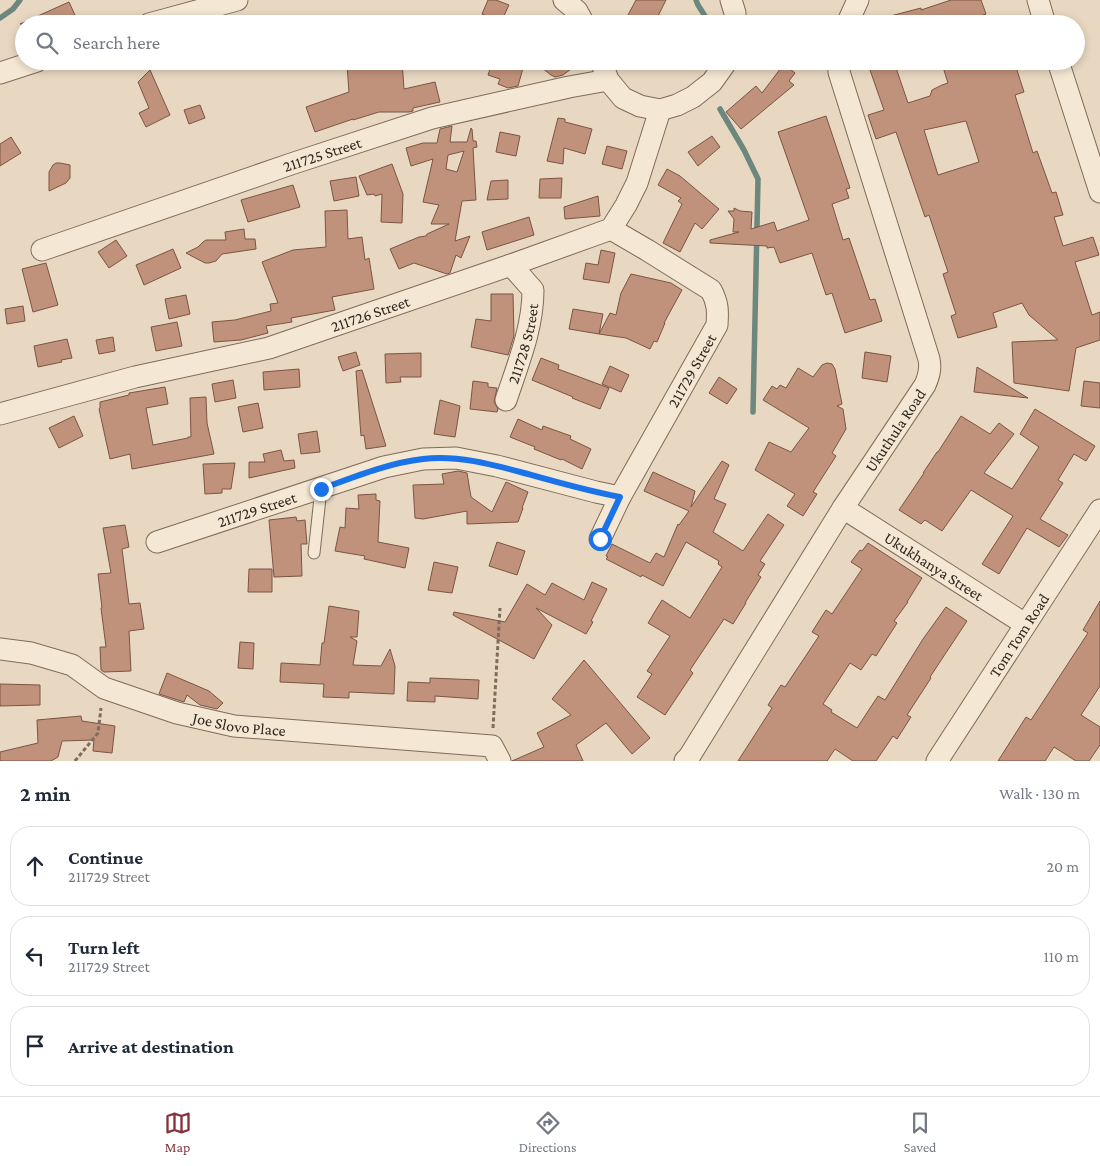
<!DOCTYPE html>
<html lang="en">
<head>
<meta charset="utf-8">
<style>
  :root { --surface:#fff; --page:#f6f6f7; --text:#1f2937; --muted:#747a83; --line:#e0e1e3; --accent:#87323b }
  body { margin:0; font-family:"Crimson Pro",serif; background:var(--page); color:var(--text) }
  .stop { position:absolute; width:15px; height:15px; margin:-11px; border:4px solid #1a73e8; border-radius:50%; background:#fff }
  .stop.end { background:#1a73e8; border-color:#fff; box-shadow:0 1px 5px #0008 }
  .list { margin:0; padding:0; list-style:none }
  h2 { display:flex; justify-content:space-between; align-items:center; height:65px; margin:0; padding:0 20px; font-size:21px }
  h2 small { font-size:16px; font-weight:400; color:var(--muted) }
  .list li { display:grid; grid-template-columns:32px 1fr auto; gap:15px; align-items:center; box-sizing:border-box; height:80px; margin:0 10px 10px; padding:0 10px; border:1px solid var(--line); border-radius:20px }
  .list b { display:block; font-size:19px; white-space:nowrap }
  .list p { margin:0; font-size:16px; white-space:nowrap; color:var(--muted) }
  .list em { font-size:16px; font-style:normal; color:var(--muted) }
  .icon { flex:none; width:28px; height:28px; fill:none; stroke:currentColor; stroke-width:2; stroke-linecap:round; stroke-linejoin:round }
  .map { position:relative; flex:none; width:1100px; height:761px; overflow:hidden }
  .search { position:absolute; background:var(--surface); box-shadow:0 2px 8px #0003; left:15px; right:15px; top:15px; height:55px; display:flex; align-items:center; gap:12px; box-sizing:border-box; padding:0 18px; border-radius:28px; color:var(--muted); font-size:19px }
  .sheet { height:335px; background:var(--surface) }
  nav { display:flex; justify-content:space-around; align-items:center; box-sizing:border-box; height:70px; border-top:1px solid var(--line); background:var(--surface); font-size:14px; color:var(--muted) }
  nav a { display:grid; justify-items:center; gap:2px }
  nav .on { color:var(--accent) }
  .map>svg:first-child { display:block }
  .lines { fill:none; stroke-linecap:round; stroke-linejoin:round }
  .stream { stroke:#6c877e; stroke-width:5.5 }
  .building { fill:#c1927b; stroke:#7b5444; fill-rule:evenodd }
  .service-casing { stroke:#7f6b5b; stroke-width:13 }
  .minor-casing { stroke:#7f6b5b; stroke-width:23 }
  .path { stroke:#7f6b5b; stroke-width:3; stroke-dasharray:4 2.5; stroke-linecap:butt }
  .service { stroke:#f4e7d3; stroke-width:11 }
  .minor { stroke:#f4e7d3; stroke-width:21 }
  .route { stroke:#1a73e8; stroke-width:6 }
  .labels { text-anchor:middle; dominant-baseline:central; stroke-width:4.5; stroke-linejoin:round; paint-order:stroke }
  .street-label { font-size:16px; fill:#30251d; stroke:#f0e4d0 }
</style>
</head>
<body>
<div class="map">
<svg width="1100" height="761" viewBox="0 0 1100 761">
  <rect width="100%" height="100%" fill="#e8d8c1"/>
  <g class="lines">
    <g class="stream">
      <path d="M696,0L698,5L710,24"/>
      <path d="M0,18L13,9L20,0"/>
      <path d="M720,109L744,150L758,179L753,412"/>
    </g>
  </g>
  <g class="building">
    <path d="M488,0H496L509,5L501,22L482,14Z"/>
    <path d="M636,0H666L654,24H644L628,15Z"/>
    <path d="M951,0H981L986,14L957,24H880L879,19L921,8V10Z"/>
    <path d="M69,2L79,24H20Z"/>
    <path d="M379,61H402L404,89L435,82L440,102L413,108V111L409,112H379L353,120V119L315,132L306,107L349,92L347,65L379,63Z"/>
    <path d="M493,61H525L518,86L508,88L498,84L500,79L488,75Z"/>
    <path d="M533,61H582L563,75L555,77L551,75Z"/>
    <path d="M953,61H1014L1024,92L1015,95L1033,153L1037,151L1052,193L1056,192L1063,215L1054,217L1063,246L1093,237L1099,255L1075,262L1092,315L1100,312V340L1076,348L1069,391L1014,383L1012,342L1058,340L1029,315L1022,303L993,313L997,327L958,338L951,316L956,314L943,274L948,272L929,215L925,217L896,132L876,139L868,115L884,110L870,70L894,62L908,103L930,96L932,90L942,85L948,83L942,64ZM966,121L979,162L938,175L924,130Z"/>
    <path d="M784,64L795,73L789,81L794,85L741,129L726,112L756,86L762,93Z"/>
    <path d="M150,70L170,115L146,127L139,113L149,108L138,82Z"/>
    <path d="M200,105L205,118L189,124L184,110Z"/>
    <path d="M826,116L850,188L846,189L849,198L832,204L843,240L849,238L870,300L875,299L882,321L845,333L832,293L826,295L812,253L780,263L774,247L767,248V246L710,243V240L739,232H733L734,219L728,211H734V208L740,211L752,212L751,229L774,222L777,231L809,220L778,132Z"/>
    <path d="M558,118L565,119V122L592,129L585,154L564,148L563,164L547,161Z"/>
    <path d="M452,126L450,142H467L471,128L472,129L473,141H476L477,147L473,148L476,200L462,201L455,241L470,236L461,258L456,255L450,273L447,274L414,263L399,269L390,249L419,237L426,236L427,234L449,224H431L439,205L423,202L433,159L411,166L406,148L423,143H437L440,129ZM464,151L457,172L446,169L448,155Z"/>
    <path d="M500,132L520,136L516,156L496,152Z"/>
    <path d="M712,136L720,147L698,166L688,152Z"/>
    <path d="M11,137L21,153L0,166V144Z"/>
    <path d="M607,146L627,151L622,169L602,164Z"/>
    <path d="M56,163H60L70,165V178L66,183L49,191V172L53,165Z"/>
    <path d="M392,164L403,194L402,223L381,222L382,194L375,196L374,194L367,195L359,176Z"/>
    <path d="M667,169L680,176L719,209L702,229L695,223L680,252L663,243L682,204L678,201L681,198L658,185Z"/>
    <path d="M356,177L359,196L334,201L330,181Z"/>
    <path d="M562,178L561,198H539L540,179Z"/>
    <path d="M508,180V199L487,200L491,181Z"/>
    <path d="M293,185L300,207L248,222L241,200Z"/>
    <path d="M598,196L600,216L565,219L564,207Z"/>
    <path d="M347,210L348,239L362,237L365,260L369,258L374,289L332,297L335,310L291,318L292,322L266,326L268,333L241,340L214,342L212,322L235,320L271,311L270,304L278,303L262,262L293,250L326,247L325,211Z"/>
    <path d="M529,217L534,235L487,250L482,232Z"/>
    <path d="M244,229L245,239H255L256,249L222,254L216,261L209,263H205L186,253L198,247L203,242L206,240H226L225,232Z"/>
    <path d="M116,240L127,256L109,268L98,252Z"/>
    <path d="M173,249L181,268L144,285L136,265Z"/>
    <path d="M601,250L615,253L609,283L583,279L586,263L598,265Z"/>
    <path d="M46,263L58,305L33,312L22,269Z"/>
    <path d="M631,274L671,283L682,290L664,323H665L657,342L654,341L650,349L626,338L599,334L610,313L616,315L621,293Z"/>
    <path d="M491,294H513L514,336L508,355L471,347L476,319L491,321Z"/>
    <path d="M186,295L190,314L169,319L165,299Z"/>
    <path d="M23,306L25,321L7,324L5,309Z"/>
    <path d="M573,309L603,314L599,334L569,329Z"/>
    <path d="M177,322L182,346L156,351L151,327Z"/>
    <path d="M113,337L115,351L99,354L96,340Z"/>
    <path d="M67,339L72,358L61,360L62,362L38,367L34,346Z"/>
    <path d="M356,352L360,365L343,371L338,357Z"/>
    <path d="M865,352L891,356L887,382L862,378Z"/>
    <path d="M421,353V377H400L401,382L386,383L385,354Z"/>
    <path d="M541,358L559,365L558,369L609,388L600,409L572,398L573,397L532,380Z"/>
    <path d="M827,363L832,364L835,369L842,404L837,406L843,409L846,429L832,453L836,456L813,492L817,494L803,516L787,506L795,494L755,470L769,442L791,452L809,428L763,400L772,386L777,389L780,385L786,388L798,368L813,377L822,365Z"/>
    <path d="M610,366L629,375L621,392L602,384Z"/>
    <path d="M977,367L1028,398L974,392Z"/>
    <path d="M299,369L300,387L264,390L263,372Z"/>
    <path d="M362,370L381,430L386,446L366,449L364,435L361,436L356,371Z"/>
    <path d="M719,377L737,389L727,404L709,393Z"/>
    <path d="M233,380L236,398L215,402L212,384Z"/>
    <path d="M473,381L488,383V387L497,388L494,402L498,409L497,412L470,409Z"/>
    <path d="M1084,381L1100,383V408L1081,406Z"/>
    <path d="M165,387L168,404L146,408L153,445L188,438V437H191L190,398L206,397L207,423L214,454L132,469L130,454L110,459L99,409L100,408V402L129,395V393Z"/>
    <path d="M440,400L460,406L455,437L434,434Z"/>
    <path d="M258,403L263,428L243,432L238,407Z"/>
    <path d="M1035,409L1095,446L1086,461L1074,454L1058,480L1063,483L1040,519L1068,535L1059,547L1027,528L999,574L982,564L1013,516L971,490L942,531L925,520L921,524L899,510L924,473H923L937,452H938L961,416L990,434L999,423L1014,434L984,473L1012,489L1039,447L1020,434Z"/>
    <path d="M74,416L83,436L59,448L49,428Z"/>
    <path d="M518,419L542,430L543,426L571,436L570,439L591,449L582,469L562,459L561,460L534,449L535,447L510,437Z"/>
    <path d="M317,431L320,452L301,454L298,434Z"/>
    <path d="M281,450L284,461L294,460L295,468L249,478V462H265L263,454Z"/>
    <path d="M722,461L729,465L714,499L726,504L713,532L743,551L768,514L784,525L760,561L765,564L758,575L761,577L745,603H746L733,624L724,619L690,670L693,673L665,715L637,697L652,674L647,671L670,636L648,623L662,600L690,618L722,567L718,564L719,561L686,542L663,586L642,575L641,577L606,559L608,557L606,556L612,544L650,563L656,553L664,557L678,524L679,525L689,511L644,491L653,472L695,491L691,507Z"/>
    <path d="M235,463L231,489H222V493L205,494L203,464Z"/>
    <path d="M458,471L467,473L471,497L492,512L506,482L528,492L522,508H523L518,522L467,524V511L423,519L415,518L413,485L444,484L442,474Z"/>
    <path d="M376,494V500L380,501L378,542L409,548L405,568L364,559L365,556L335,551L340,527L345,528L346,508L359,509L358,495Z"/>
    <path d="M296,517L297,521L305,520L307,544H301L302,576L274,577L269,520Z"/>
    <path d="M125,525L129,547L122,549L129,604L140,603L144,629L129,631L131,671L104,672L101,670L100,647H106L101,608H102L98,574L111,573L103,528Z"/>
    <path d="M497,542L525,551L517,575L489,566Z"/>
    <path d="M868,543L922,578L907,602H908L894,621L897,623L876,656L872,654L861,670L850,663L823,704L832,710L831,712L857,728L878,696L885,700L923,639L946,607L967,621L930,677L931,678L907,715L911,717L897,739L893,736L876,761H853L835,749L827,761H738L772,708L768,705L781,685L785,687L819,636L812,632L826,610L832,614L862,569L851,562L860,550L862,551Z"/>
    <path d="M434,562L458,567L452,593L428,590Z"/>
    <path d="M249,569H272V592H248Z"/>
    <path d="M592,582L607,589L591,621L593,622L586,634L536,608L552,625L534,659L453,615L454,612L505,622L527,584L545,595L552,583L584,600Z"/>
    <path d="M1100,601V686L1081,715L1100,727V745L1089,761H1076L1054,747L1045,761H998L1026,717L1031,720L1088,633L1083,630Z"/>
    <path d="M329,606L359,611L357,637H350L357,641L353,665L381,666L390,649L395,666L394,694L349,692V698L323,697L324,684L280,682L281,663L320,665L322,643H324Z"/>
    <path d="M240,642L254,643L253,669L238,668Z"/>
    <path d="M584,660L650,738L632,754L606,723L576,745L583,761H512L544,747L537,733L571,715L552,699Z"/>
    <path d="M167,673L209,691L223,703L217,709L200,705L187,695L184,702L159,694Z"/>
    <path d="M430,678L479,680L478,699L435,696V702L407,701L408,682L430,683Z"/>
    <path d="M0,684L40,685V705L0,706Z"/>
    <path d="M81,716L82,721L115,726L112,753L93,751L94,740L62,741L58,757L51,761H0V752L38,743L37,720Z"/>
  </g>
  <g class="lines">
    <defs>
      <path id="service" d="M314,553L321,489"/>
      <g id="minor">
        <path d="M564,0L577,11L584,24"/>
        <path d="M731,0L735,13V24"/>
        <path d="M1038,0L1045,24"/>
        <path d="M149,24L237,0"/>
        <path d="M847,24L858,0"/>
        <path d="M601,61L608,80L623,98L640,106L660,110L677,105L693,97L712,82L727,61"/>
        <path d="M1058,61L1100,192"/>
        <path d="M0,73L37,61"/>
        <path id="s1" d="M42,250L291,164L432,118L569,87L608,80"/>
        <path id="s2" d="M506,400C518,364 533,328 533,290L511,265"/>
        <path id="s3" d="M0,414L135,377L269,348L511,265L611,229L626,205L637,183L660,110"/>
        <path id="s4" d="M843,508L1025,624"/>
        <path id="s5" d="M600,539L620,497L717,325C718,311 718,303 711,290L647,250L611,229"/>
        <path id="s6" d="M157,542L384,467L423,459L456,458L497,466L596,492L620,497"/>
        <path id="s7" d="M0,649L31,653L72,665L104,688L177,713L234,726L492,746L500,761"/>
        <path id="s8" d="M685,761L689,757L843,508L925,385C929,376 931,369 929,359L839,72L838,61"/>
        <path id="s9" d="M937,761L1100,510"/>
      </g>
    </defs>
    <use href="#service" class="service-casing"/>
    <use href="#minor" class="minor-casing"/>
    <g class="path">
      <path d="M493,728L500,608"/>
      <path d="M75,761L98,733L101,708"/>
    </g>
    <use href="#service" class="service"/>
    <use href="#minor" class="minor"/>
  </g>
  <g class="lines">
    <path class="route" d="M321,489C354,477 388,463 423,459C457,455 491,464 524,473C556,482 587,491 620,497L600,539"/>
  </g>
  <g class="labels">
    <g class="street-label">
      <text stroke="none"><textPath href="#s1" startOffset="296">211725 Street</textPath></text>
      <text stroke="none"><textPath href="#s3" startOffset="384">211726 Street</textPath></text>
      <text stroke="none"><textPath href="#s2" startOffset="59">211728 Street</textPath></text>
      <text stroke="none"><textPath href="#s5" startOffset="192">211729 Street</textPath></text>
      <text stroke="none"><textPath href="#s8" startOffset="392">Ukuthula Road</textPath></text>
      <text stroke="none"><textPath href="#s6" startOffset="105">211729 Street</textPath></text>
      <text stroke="none"><textPath href="#s4" startOffset="108">Ukukhanya Street</textPath></text>
      <text stroke="none"><textPath href="#s9" startOffset="150">Tom Tom Road</textPath></text>
      <text stroke="none"><textPath href="#s7" startOffset="254">Joe Slovo Place</textPath></text>
    </g>
  </g>
</svg>
<div class="stop" style="left:600px;top:539px"></div>
<div class="stop end" style="left:321px;top:489px"></div>
<div class="search"><svg class="icon" aria-label="search" viewBox="0 0 24 24"><circle cx="10" cy="10" r="6"/><path d="M15 15l6 6"/></svg>Search here</div>
</div>
<section class="sheet">
<h2>2 min<small>Walk · 130 m</small></h2>
<ul class="list">
<li><svg class="icon" aria-label="ahead" viewBox="0 0 24 24"><path d="M12 20V5M6 11l6-6 6 6"/></svg><div><b>Continue</b><p>211729 Street</p></div><em>20 m</em></li>
<li><svg class="icon" aria-label="left" viewBox="0 0 24 24"><path d="M17 20v-9H6M10 6l-5 5 5 5"/></svg><div><b>Turn left</b><p>211729 Street</p></div><em>110 m</em></li>
<li><svg class="icon" aria-label="arrive" viewBox="0 0 24 24"><path d="M6 21V4h12l-3 4 3 4H6"/></svg><div><b>Arrive at destination</b></div></li>
</ul>
</section>
<nav>
<a class="on"><svg class="icon" aria-label="map" viewBox="0 0 24 24"><path d="M3 6l6-2 6 2 6-2v14l-6 2-6-2-6 2zM9 4v14M15 6v14"/></svg>Map</a>
<a><svg class="icon" aria-label="directions" viewBox="0 0 24 24"><path d="M12 3l9 9-9 9-9-9zM9 14v-3h6M13 9l2 2-2 2"/></svg>Directions</a>
<a><svg class="icon" aria-label="saved" viewBox="0 0 24 24"><path d="M7 4h10v16l-5-4-5 4z"/></svg>Saved</a>
</nav>
</body>
</html>
